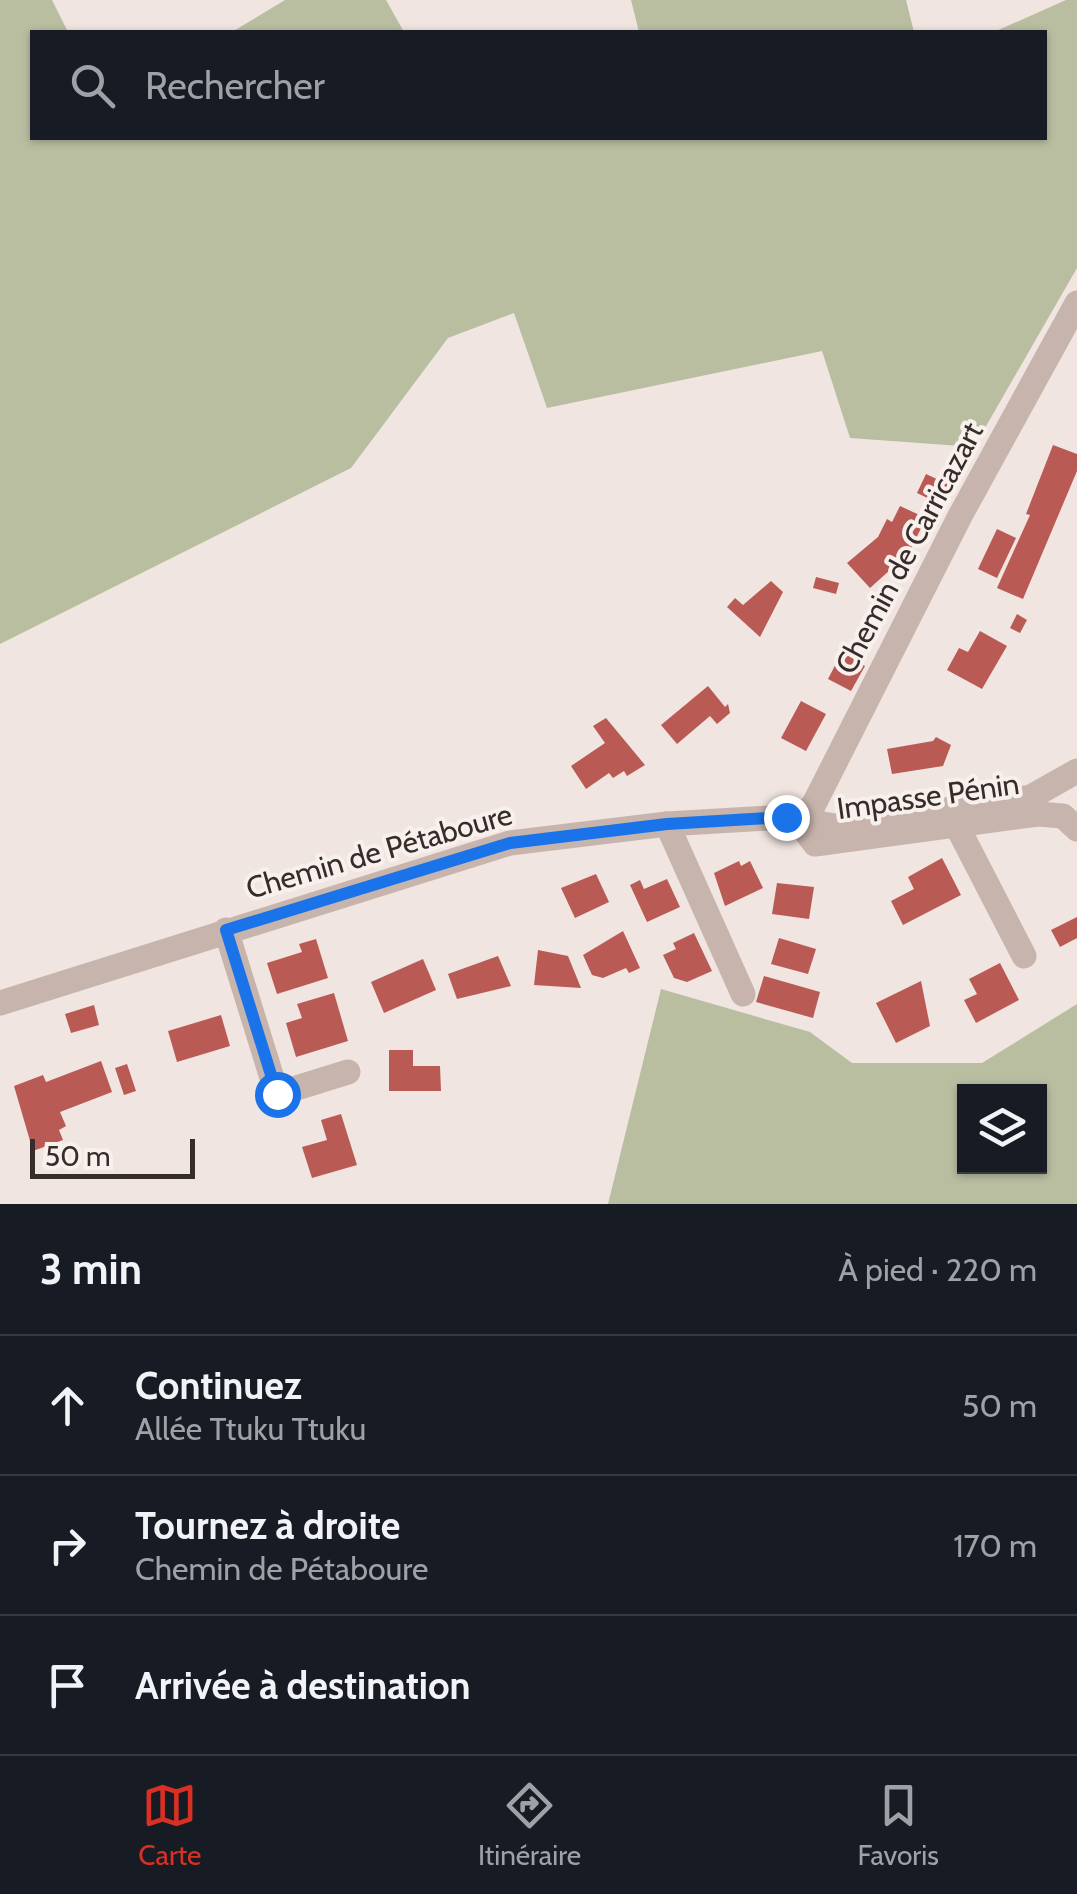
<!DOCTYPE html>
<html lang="fr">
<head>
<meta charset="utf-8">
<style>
  :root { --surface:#171b24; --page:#242831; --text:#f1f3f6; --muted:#9ea1a6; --line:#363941; --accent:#d93025 }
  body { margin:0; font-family:Cabin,sans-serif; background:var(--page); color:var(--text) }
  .controls { position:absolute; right:30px; bottom:30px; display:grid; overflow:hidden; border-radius:0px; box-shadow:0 2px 8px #0004 }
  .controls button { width:90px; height:90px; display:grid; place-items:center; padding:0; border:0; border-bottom:2px solid var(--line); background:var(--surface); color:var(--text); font:50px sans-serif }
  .scale { position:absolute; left:30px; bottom:25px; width:165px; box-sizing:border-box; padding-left:10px; border:5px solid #362c2a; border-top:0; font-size:28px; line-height:35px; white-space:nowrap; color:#362c2a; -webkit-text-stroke:8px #f8f0ec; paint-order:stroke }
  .stop { position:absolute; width:30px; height:30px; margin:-22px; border:8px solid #1a73e8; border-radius:50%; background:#fff }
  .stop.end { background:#1a73e8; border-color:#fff; box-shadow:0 2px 10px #0008 }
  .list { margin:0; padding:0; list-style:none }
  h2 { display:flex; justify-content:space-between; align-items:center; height:130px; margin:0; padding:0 40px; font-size:42px }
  h2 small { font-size:32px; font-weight:400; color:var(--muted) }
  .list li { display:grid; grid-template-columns:65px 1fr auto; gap:30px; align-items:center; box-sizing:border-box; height:140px; padding:0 40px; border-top:2px solid var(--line) }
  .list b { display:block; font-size:38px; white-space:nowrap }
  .list p { margin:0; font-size:32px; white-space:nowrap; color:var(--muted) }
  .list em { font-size:32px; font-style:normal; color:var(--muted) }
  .icon { flex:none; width:55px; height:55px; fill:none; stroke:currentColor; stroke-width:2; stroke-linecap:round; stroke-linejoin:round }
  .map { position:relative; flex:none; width:1077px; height:1204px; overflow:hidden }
  .search { position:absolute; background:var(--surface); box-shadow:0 2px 8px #0004; left:30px; right:30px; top:30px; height:110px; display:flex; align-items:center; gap:25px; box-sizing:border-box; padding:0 35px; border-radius:0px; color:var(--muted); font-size:38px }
  .sheet { height:550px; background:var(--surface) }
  nav { display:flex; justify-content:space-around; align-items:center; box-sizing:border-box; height:140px; border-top:2px solid var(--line); background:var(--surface); font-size:28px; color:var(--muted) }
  nav a { display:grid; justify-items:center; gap:5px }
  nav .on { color:var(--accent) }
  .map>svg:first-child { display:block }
  .green { fill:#babea1; fill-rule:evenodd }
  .building { fill:#b95a55 }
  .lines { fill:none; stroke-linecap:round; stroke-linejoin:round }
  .minor { stroke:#c7b4ad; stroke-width:25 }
  .route { stroke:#1a73e8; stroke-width:12 }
  .labels { text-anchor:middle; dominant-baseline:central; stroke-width:8; stroke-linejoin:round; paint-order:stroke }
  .street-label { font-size:30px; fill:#362c2a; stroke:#f8f0ec }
</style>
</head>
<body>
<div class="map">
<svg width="1077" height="1204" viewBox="0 0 1077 1204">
  <rect width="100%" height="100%" fill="#f0e5e0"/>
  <g class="green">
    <path d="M0,0H52L68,32H32V138H1044V32H994L1066,0H1077V268L974,447L850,438L822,351L547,408L514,313L448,338L351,468L0,644Z"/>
    <path d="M285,0H386L404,32H232Z"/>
    <path d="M631,0H906L914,32H639Z"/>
    <path d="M661,989L810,1032L852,1063H982L1077,1004V1204H608ZM964,1092H1040V1166H964Z"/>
  </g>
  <g class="building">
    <path d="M1053,445L1077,454V471L1023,599L997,588L1030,515L1026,514Z"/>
    <path d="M926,474L954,487L942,513L935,509L938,503L917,493Z"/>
    <path d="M900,506L926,518L904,563L900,561L870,588L847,563L878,537L887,519L892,522Z"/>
    <path d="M997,529L1016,538L997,578L978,569Z"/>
    <path d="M816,577L839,583L836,594L813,588Z"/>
    <path d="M771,581L783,592L760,637L727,607L735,598L743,605Z"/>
    <path d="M1017,614L1027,620L1020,633L1010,628Z"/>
    <path d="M980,631L1007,646L982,689L947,670L959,648L968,652Z"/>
    <path d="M842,652L865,666L851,691L828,679Z"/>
    <path d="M708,686L725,707L728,704L730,713L717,724L710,716L677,744L661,725Z"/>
    <path d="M801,701L826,714L806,751L781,738Z"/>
    <path d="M606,718L645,765L627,776L624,771L613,778L609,773L586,789L571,766L605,743L593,726Z"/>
    <path d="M936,737L951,745L943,766L892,774L887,749L933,741Z"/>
    <path d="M942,858L961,895L903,925L891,901L914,889L908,877Z"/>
    <path d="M739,861L741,866L750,861L763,888L725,906L714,873Z"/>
    <path d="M596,874L609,902L575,918L561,888Z"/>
    <path d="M667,879L680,907L647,922L630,885L640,880L644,889Z"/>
    <path d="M777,883L814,887L809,919L772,914Z"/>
    <path d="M1077,917V938L1060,947L1051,930Z"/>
    <path d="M623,931L640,968L629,973L626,968L603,978L592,975L583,955Z"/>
    <path d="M694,933L712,971L687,982L674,978L663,955L676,949L673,943Z"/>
    <path d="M779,938L816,949L808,974L771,964Z"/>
    <path d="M316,939L328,978L277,994L267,963L302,952L299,944Z"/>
    <path d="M538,950L568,956L581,988L534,985Z"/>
    <path d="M498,956L511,986L457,999L448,974Z"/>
    <path d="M423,959L436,990L384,1013L371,982Z"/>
    <path d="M1000,963L1019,1000L976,1023L964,1000L977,994L969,979Z"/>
    <path d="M764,976L820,992L813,1018L756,1002Z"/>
    <path d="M921,981L930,1026L896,1043L876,1003Z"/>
    <path d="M334,993L348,1041L296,1057L286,1023L302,1018L297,1004Z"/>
    <path d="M94,1005L99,1025L71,1033L65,1014Z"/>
    <path d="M221,1015L230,1046L177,1062L168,1031Z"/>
    <path d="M389,1050H413V1066H440L441,1091H389Z"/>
    <path d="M101,1061L112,1092L60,1112L66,1126L59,1130L63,1140L33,1151L14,1086L43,1075L46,1082Z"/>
    <path d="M127,1064L136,1091L124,1095L115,1068Z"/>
    <path d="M341,1114L357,1165L312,1178L302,1147L327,1140L321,1120Z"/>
  </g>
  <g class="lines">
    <g class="minor">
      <path d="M796,819L813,806L960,516L1077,303"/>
      <path d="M796,819L815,844L1038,814L1063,816L1077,829"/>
      <path d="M667,824L743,994"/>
      <path d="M958,828L1024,956"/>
      <path d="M226,930L277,1094L348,1072"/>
      <path d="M0,1003L510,843L667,824L786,817L834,826L1031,797L1077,771"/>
    </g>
  </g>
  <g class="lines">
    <path class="route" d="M277,1094L226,930L510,843L667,824L786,817"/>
  </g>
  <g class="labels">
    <g class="street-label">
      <text transform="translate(909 548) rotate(-62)">Chemin de Carricazart</text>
      <text transform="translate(928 796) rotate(-8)">Impasse Pénin</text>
      <text transform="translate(379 851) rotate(-16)">Chemin de Pétaboure</text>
    </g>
  </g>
</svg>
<div class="controls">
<button><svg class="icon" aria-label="layers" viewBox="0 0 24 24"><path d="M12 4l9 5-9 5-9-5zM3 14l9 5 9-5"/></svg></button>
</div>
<div class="scale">50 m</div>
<div class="stop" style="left:277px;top:1094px"></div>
<div class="stop end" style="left:786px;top:817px"></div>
<div class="search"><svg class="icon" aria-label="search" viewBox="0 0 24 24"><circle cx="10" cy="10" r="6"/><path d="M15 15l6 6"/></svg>Rechercher</div>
</div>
<section class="sheet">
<h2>3 min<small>À pied · 220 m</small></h2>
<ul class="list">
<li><svg class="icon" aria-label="ahead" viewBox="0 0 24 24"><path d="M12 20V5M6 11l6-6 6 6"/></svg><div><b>Continuez</b><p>Allée Ttuku Ttuku</p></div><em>50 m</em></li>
<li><svg class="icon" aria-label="right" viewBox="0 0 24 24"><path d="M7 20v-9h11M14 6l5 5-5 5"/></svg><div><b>Tournez à droite</b><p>Chemin de Pétaboure</p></div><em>170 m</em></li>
<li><svg class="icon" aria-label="arrive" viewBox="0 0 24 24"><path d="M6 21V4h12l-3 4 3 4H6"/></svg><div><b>Arrivée à destination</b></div></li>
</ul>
</section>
<nav>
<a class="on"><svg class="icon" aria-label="map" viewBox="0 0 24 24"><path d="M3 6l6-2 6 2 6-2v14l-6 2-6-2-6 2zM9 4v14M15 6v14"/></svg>Carte</a>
<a><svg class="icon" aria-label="directions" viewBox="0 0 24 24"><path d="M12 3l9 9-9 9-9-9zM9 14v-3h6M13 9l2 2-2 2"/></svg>Itinéraire</a>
<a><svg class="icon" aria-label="saved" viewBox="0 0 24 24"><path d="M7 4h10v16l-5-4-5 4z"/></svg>Favoris</a>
</nav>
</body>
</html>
